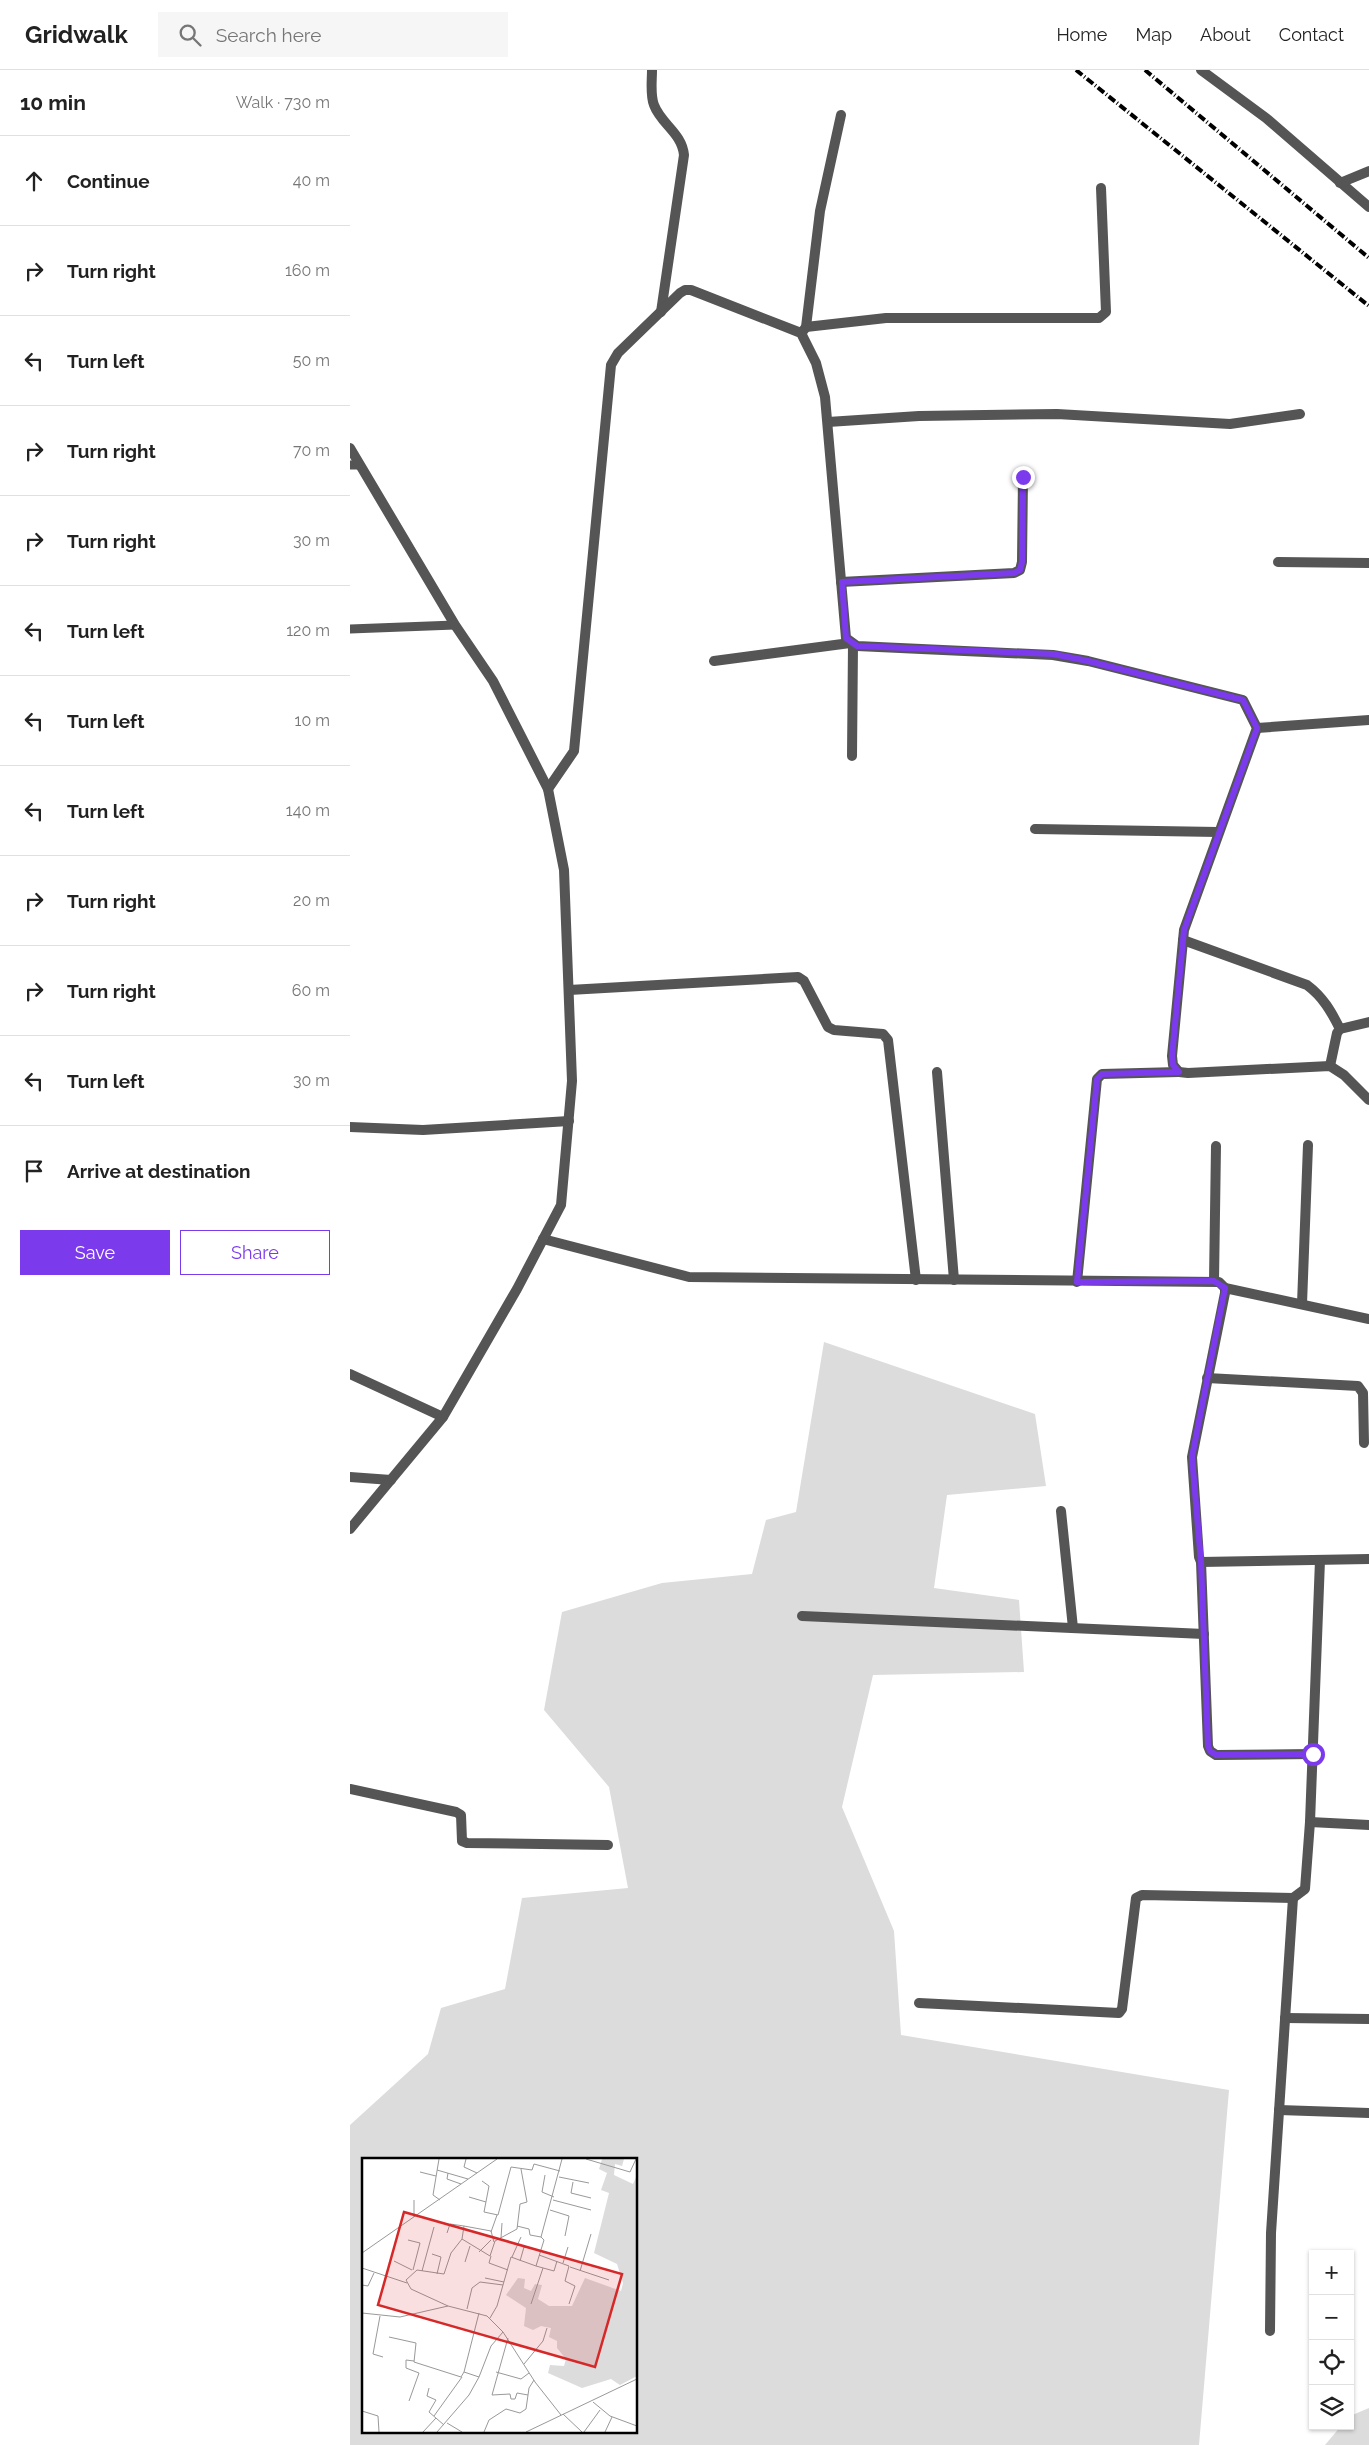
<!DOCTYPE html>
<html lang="en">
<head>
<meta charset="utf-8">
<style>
  :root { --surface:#fff; --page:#f6f6f6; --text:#222; --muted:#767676; --line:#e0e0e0; --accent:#7c3aed }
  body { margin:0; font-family:Raleway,sans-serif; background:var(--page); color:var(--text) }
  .controls { position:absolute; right:15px; bottom:15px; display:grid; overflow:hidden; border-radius:0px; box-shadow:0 1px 4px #0004 }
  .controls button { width:45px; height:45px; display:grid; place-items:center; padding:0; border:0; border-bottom:1px solid var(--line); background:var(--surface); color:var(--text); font:25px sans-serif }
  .stop { position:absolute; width:15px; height:15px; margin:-11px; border:4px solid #7c3aed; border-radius:50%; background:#fff }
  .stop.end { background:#7c3aed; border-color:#fff; box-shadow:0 1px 5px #0008 }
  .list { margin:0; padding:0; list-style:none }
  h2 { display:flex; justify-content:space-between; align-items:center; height:65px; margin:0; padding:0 20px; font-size:21px }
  h2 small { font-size:16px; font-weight:400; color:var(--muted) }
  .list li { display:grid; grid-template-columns:32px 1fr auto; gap:15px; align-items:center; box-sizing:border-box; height:90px; padding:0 20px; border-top:1px solid var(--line) }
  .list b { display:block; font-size:19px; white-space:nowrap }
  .list em { font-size:16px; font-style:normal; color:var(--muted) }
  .actions { display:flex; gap:10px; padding:15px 20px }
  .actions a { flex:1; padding:11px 0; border:1px solid var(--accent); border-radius:0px; text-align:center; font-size:18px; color:var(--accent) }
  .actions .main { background:var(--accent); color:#fff }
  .icon { flex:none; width:28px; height:28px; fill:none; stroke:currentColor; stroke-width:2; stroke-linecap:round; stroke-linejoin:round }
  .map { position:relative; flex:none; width:1019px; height:2375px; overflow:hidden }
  header { display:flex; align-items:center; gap:30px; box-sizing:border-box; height:70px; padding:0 25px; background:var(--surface); border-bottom:1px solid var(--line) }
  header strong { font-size:24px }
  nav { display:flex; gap:28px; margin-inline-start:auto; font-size:18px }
  .search { width:350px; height:45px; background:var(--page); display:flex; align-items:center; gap:12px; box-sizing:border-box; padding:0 18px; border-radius:0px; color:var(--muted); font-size:19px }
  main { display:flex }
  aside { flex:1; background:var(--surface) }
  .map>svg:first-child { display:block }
  .green { fill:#dcdcdc; fill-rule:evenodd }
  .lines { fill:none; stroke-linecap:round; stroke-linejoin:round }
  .service { stroke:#555; stroke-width:9 }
  .minor { stroke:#555; stroke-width:10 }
  .tertiary { stroke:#555; stroke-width:10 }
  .rail { stroke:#000; stroke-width:4; stroke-dasharray:8 2.5 1 2.5; stroke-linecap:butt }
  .route { stroke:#7c3aed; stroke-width:6 }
  .inset-road { fill:none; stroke:#999; stroke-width:1 }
  .view { fill:#d62828; fill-opacity:0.15; stroke:#d62828; stroke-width:2.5 }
  .inset-edge { fill:none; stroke:#000; stroke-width:2.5 }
</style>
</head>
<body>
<header>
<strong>Gridwalk</strong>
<div class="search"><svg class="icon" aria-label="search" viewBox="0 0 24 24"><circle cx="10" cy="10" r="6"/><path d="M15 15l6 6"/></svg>Search here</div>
<nav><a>Home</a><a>Map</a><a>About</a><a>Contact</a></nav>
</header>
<main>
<aside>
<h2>10 min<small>Walk · 730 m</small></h2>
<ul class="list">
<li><svg class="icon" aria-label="ahead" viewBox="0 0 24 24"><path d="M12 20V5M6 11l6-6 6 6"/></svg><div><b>Continue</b></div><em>40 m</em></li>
<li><svg class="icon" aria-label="right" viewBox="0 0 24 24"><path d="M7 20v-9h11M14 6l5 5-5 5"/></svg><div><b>Turn right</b></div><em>160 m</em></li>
<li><svg class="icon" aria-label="left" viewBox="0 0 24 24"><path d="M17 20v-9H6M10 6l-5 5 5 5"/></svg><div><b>Turn left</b></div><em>50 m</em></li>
<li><svg class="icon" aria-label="right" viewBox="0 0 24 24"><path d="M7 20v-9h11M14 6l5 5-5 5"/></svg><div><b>Turn right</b></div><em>70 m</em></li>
<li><svg class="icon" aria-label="right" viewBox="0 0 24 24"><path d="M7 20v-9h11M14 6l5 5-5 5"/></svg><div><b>Turn right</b></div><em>30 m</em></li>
<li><svg class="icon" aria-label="left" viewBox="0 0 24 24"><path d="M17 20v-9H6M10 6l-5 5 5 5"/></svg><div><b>Turn left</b></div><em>120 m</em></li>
<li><svg class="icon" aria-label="left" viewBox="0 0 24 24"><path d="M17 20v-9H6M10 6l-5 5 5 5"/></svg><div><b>Turn left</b></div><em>10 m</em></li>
<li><svg class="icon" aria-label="left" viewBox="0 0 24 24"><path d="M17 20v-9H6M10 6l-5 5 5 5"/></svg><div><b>Turn left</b></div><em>140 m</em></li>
<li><svg class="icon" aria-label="right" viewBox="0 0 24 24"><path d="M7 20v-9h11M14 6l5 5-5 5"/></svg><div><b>Turn right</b></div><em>20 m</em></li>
<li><svg class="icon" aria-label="right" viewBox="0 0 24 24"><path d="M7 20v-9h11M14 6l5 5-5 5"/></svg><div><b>Turn right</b></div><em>60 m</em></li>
<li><svg class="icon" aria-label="left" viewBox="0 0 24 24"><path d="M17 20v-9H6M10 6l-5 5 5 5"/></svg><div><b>Turn left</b></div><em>30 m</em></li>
<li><svg class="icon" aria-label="arrive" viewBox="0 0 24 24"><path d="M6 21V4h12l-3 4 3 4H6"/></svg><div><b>Arrive at destination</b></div></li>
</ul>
<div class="actions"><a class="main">Save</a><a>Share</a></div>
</aside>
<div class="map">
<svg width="1019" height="2375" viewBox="0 0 1019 2375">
  <rect width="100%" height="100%" fill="#fff"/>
  <g class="green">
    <path d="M474,1272L685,1344L696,1416L597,1425L584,1518L669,1530L674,1602L523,1605L492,1737L544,1861L551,1965L879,2020L849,2375H0V2055L78,1984L91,1938L155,1919L172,1828L278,1818L259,1717L194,1640L212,1542L312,1513L402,1504L416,1450L446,1442ZM14,2089H286V2361H14Z"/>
    <path d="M1019,2338V2375H975L991,2356H1000V2346Z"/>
  </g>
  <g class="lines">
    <g class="service">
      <path d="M0,395H9"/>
      <path d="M0,559L105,555"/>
    </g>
    <g class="minor">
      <path d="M302,0C302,11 300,25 304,35C311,54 332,63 334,85L311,242"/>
      <path d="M851,0L916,48L1019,137"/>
      <path d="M990,113L1019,101"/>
      <path d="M456,257L536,248H749L756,242L751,118"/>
      <path d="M453,261L456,257L470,141L491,45"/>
      <path d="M478,352L569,346L707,344L880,354L950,344"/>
      <path d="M928,492L1019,493"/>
      <path d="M491,512L664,503L670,500L672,492L673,407"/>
      <path d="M364,591L500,573"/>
      <path d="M907,658L1019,650"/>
      <path d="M502,686L503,574"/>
      <path d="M198,719L224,681L261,295L268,283L330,223L335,220H341L451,263L466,293L475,327L496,568L507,576L703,585L738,591L893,630L907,658L834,860L822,986L823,995L829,1002L838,1003L980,996L994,1005L1019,1030"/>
      <path d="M685,759L868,762"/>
      <path d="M833,870L957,915C973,927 981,941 990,959"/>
      <path d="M219,920L448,907L454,911L478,957L484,960L533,964L538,970L566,1210"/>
      <path d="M980,996L987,963L990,959L1019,952"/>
      <path d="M587,1002L604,1210"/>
      <path d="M0,1057L73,1060L219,1051"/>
      <path d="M193,1169L339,1207L869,1212L875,1218V1223L842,1387L849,1487L851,1492L1019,1489"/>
      <path d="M864,1211L866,1076"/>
      <path d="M727,1212L747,1009L752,1004L829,1002"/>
      <path d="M875,1218L1019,1249"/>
      <path d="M952,1234L958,1075"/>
      <path d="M0,1304L93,1347"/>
      <path d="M857,1308L1008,1316L1013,1323L1014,1373"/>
      <path d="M0,1407L41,1410"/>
      <path d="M711,1441L723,1558"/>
      <path d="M851,1492L858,1676L860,1681L866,1685L963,1684"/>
      <path d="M452,1546L854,1564"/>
      <path d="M0,1719L106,1742L111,1745L112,1771L117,1773L258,1775"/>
      <path d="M960,1752L1019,1755"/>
      <path d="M569,1933L769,1943L772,1939L786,1828L792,1825L943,1828L955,1819L960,1752L970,1490"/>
      <path d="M935,1948L1019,1949"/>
      <path d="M929,2040L1019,2043"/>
      <path d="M920,2261L921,2163L943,1828"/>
    </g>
    <path class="tertiary" d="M0,378L105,555L143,611L198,719L214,800L222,1011L211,1135L167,1219L93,1347L0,1459"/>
    <g class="rail">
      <path d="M726,0L1019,236"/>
      <path d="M795,0L1019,188"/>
    </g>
  </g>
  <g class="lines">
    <path class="route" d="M673,407L672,492L670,500L664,503L492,512L496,568L507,576L703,584L738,591L893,630L907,658L834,860L822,986L823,995L829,1002L752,1004L747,1009L727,1212L864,1211L875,1218L842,1387L851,1492L858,1676L860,1681L866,1685L963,1684"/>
  </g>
  <g transform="translate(12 2088)">
    <rect width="275" height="275" fill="#fff"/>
    <path d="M240,1H262L260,8L253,6L252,17L271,26L275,17V218L258,227L249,221L220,230L186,215L188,207L202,208L204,201L195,190V183L187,179L189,170L179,168L171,172L162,168L164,150L144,137L156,120L163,121L162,130L169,133L173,126L180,127L176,141L187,148H210L223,120L259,133L261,125L255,106L232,95L247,35L239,32L245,15L237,11Z" fill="#dcdcdc"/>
    <path class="inset-road" d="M77,1L71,37L78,42M104,1L102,9L115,15M224,1L268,14L274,1M75,12L106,21M58,14L74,18M86,15L85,21L99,26M183,17L180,34L192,39M197,19L227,25M120,23L127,28L122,54L136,57L149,9L170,12L172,6L198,13M211,24L209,35L229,40M107,39L124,44M52,42V59M191,42L229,52M188,52L207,58L203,78M102,68L129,73L132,84M155,68L167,71L168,77L179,79M129,74L135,57M85,75L88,66L102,68L100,81L89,95L82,116L55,112L44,122L49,131L86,148M139,80L140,65M100,81L128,98L133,83L155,71L158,46L165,44L159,11M46,82L58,85L51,112M117,94L129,82M0,95L135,1M70,96L79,99L75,116M177,97L207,108L203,123L213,128L207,146M129,98L127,105L146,112M150,99L159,79M32,103L50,112M158,103L162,89L168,90M103,104L108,88M201,105L206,89M174,108L192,113L195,103M208,109L247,122M0,110L45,125M60,113L72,69M218,113L229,76M123,120L142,124M0,127L6,128L12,115M169,146L181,110M105,151L110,130L118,124L141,127M0,155L38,159L86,148L125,158L141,174L173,224L199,257M117,155L102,214L117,219L129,188L141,174M18,158L11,196L21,199M128,160L135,148L149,99L174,108L182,82L179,79L200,1M27,179L54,185L52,204L99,219L102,214M146,180L130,237L148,236L149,241H153L155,235L166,237M162,206L181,183L185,170M134,214L159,221L167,215M67,230L65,238L74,242L67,254L82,267M47,243L57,215L44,210V202L52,203M231,244L248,258L275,268M0,253L16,258L17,274M201,256L220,274M72,258L100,219M85,265L100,274M61,274L74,260M75,274L107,237L117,219M122,274L127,262L144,251L158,255L164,251L167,230L172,222M164,274L275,221M222,274L238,252M243,274L250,259"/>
    <path class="view" d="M42,54L260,116L233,209L16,147Z"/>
    <rect width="275" height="275" class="inset-edge"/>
  </g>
</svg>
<div class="controls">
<button>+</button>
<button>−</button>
<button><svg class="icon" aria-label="locate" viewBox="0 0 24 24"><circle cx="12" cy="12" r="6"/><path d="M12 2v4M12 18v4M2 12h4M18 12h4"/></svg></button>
<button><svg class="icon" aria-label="layers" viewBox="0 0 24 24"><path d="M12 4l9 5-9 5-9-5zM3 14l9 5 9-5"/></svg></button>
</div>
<div class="stop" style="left:963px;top:1684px"></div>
<div class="stop end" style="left:673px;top:407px"></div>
</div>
</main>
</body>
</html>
